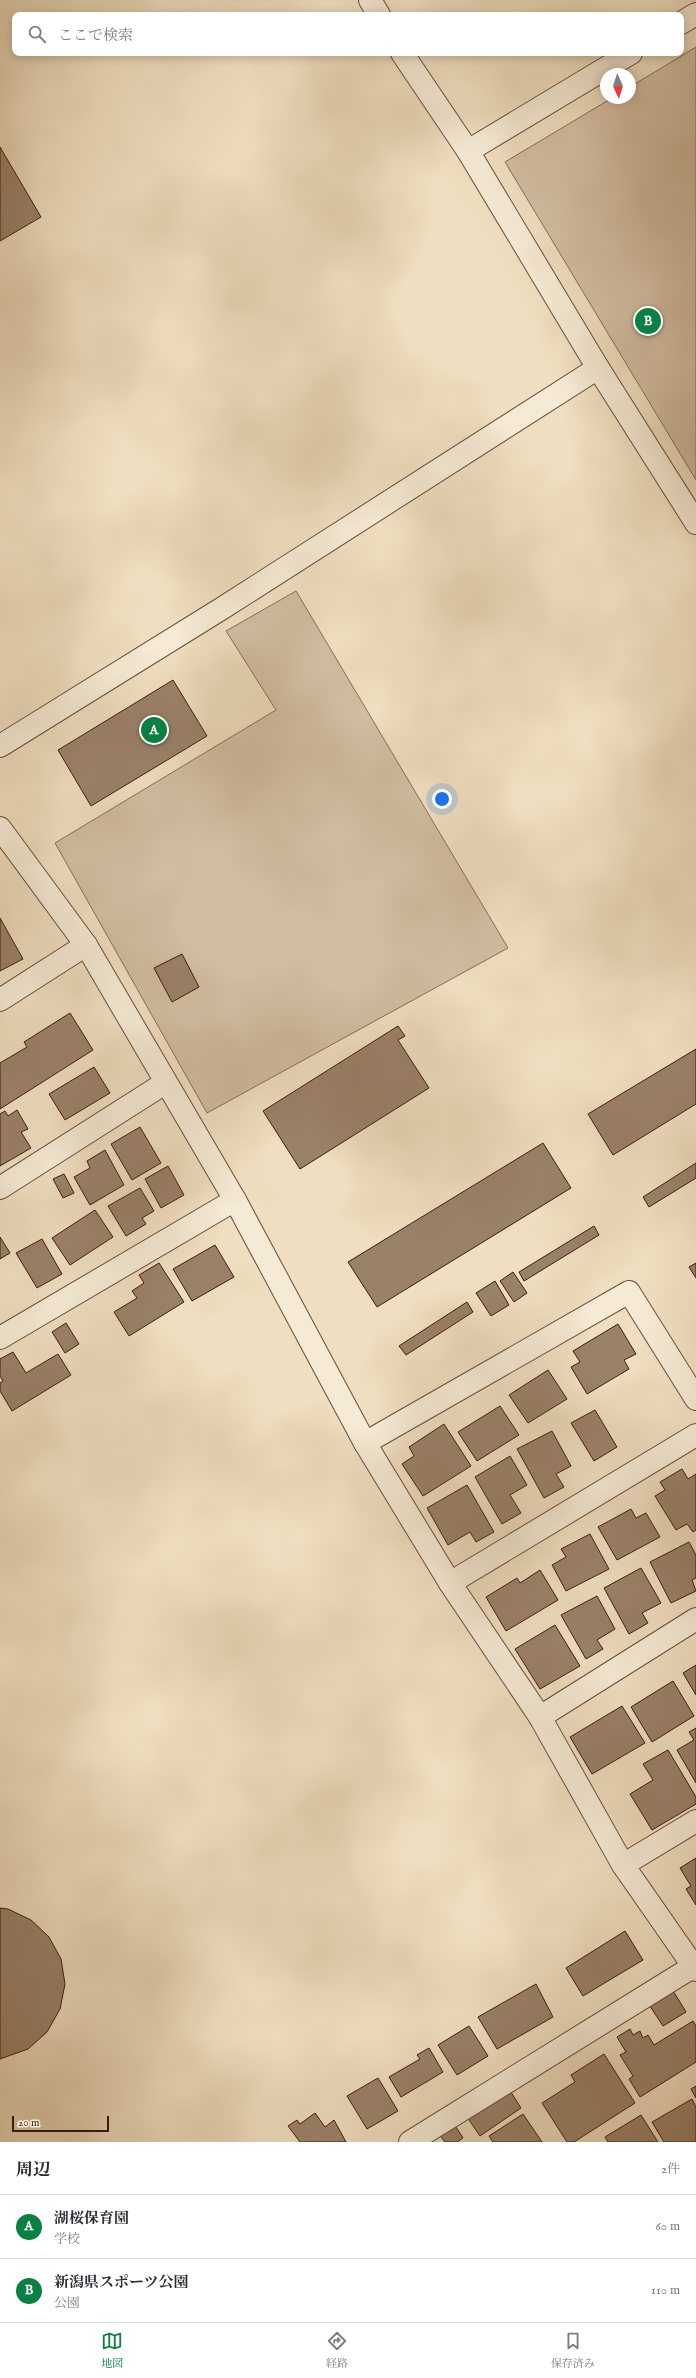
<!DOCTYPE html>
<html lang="ja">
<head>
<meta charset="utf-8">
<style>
  :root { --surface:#fff; --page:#f2f2f3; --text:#2b2b33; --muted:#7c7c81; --line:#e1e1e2; --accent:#0b8043 }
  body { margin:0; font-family:"IM FELL English","Noto Serif JP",serif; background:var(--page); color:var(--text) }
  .compass { position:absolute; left:600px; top:68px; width:36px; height:36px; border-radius:50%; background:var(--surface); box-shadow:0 2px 10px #0003; rotate:176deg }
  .scale { position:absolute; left:12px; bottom:10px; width:97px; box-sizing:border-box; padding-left:4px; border:2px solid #3d1c0e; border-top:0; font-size:11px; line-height:14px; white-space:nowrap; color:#3d1c0e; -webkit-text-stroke:3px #f5ead5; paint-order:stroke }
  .you { position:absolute; left:442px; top:799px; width:14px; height:14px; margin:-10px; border:3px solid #fff; border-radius:50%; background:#1a73e8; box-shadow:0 0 0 6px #1a73e833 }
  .badge { display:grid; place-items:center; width:26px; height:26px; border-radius:50%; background:var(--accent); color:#fff; font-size:13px; font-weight:700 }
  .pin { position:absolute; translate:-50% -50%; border:2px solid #fff; box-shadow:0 1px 4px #0006 }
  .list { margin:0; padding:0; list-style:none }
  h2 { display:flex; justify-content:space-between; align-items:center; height:52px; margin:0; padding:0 16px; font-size:17px }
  h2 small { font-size:13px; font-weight:400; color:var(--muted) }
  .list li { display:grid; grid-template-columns:26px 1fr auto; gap:12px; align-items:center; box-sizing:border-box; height:64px; padding:0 16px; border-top:1px solid var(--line) }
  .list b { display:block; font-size:15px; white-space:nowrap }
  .list p { margin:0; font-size:13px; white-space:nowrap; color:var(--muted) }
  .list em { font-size:13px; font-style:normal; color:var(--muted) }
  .icon { flex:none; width:22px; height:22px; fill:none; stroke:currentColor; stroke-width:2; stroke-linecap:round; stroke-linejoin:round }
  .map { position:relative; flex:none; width:696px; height:2142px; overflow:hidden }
  .search { position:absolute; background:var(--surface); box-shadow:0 2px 10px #0003; left:12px; right:12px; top:12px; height:44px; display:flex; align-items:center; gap:10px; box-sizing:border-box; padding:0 14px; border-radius:8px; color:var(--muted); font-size:15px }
  .sheet { height:180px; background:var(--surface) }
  nav { display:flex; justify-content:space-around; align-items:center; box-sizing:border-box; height:56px; border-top:1px solid var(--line); background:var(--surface); font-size:11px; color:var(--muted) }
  nav a { display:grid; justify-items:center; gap:2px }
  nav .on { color:var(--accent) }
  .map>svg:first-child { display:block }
  .green { fill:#d1bda1; stroke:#876c58 }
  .building { fill:#9a816a; stroke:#3d1c0e }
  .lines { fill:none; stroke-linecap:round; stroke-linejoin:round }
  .minor-casing { stroke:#6a4c3a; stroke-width:24 }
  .minor { stroke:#f5ead5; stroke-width:22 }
</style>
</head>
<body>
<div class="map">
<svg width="696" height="2142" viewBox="0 0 696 2142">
  <rect width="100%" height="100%" fill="#efdebf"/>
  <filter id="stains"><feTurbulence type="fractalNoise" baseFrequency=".005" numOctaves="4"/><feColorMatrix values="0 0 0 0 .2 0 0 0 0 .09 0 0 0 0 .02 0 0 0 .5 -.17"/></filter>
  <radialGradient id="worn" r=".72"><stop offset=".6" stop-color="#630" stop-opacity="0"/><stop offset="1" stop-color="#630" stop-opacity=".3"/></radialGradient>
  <g class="green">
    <path d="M696,47V480L505,162L612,98H630V87Z"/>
    <path d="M296,591L508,948L207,1113L55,843L276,710L226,631Z"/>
  </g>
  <g class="building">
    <path d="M0,147L41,217L0,241Z"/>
    <path d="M173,680L207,736L91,806L58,750Z"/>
    <path d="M0,918L23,959L0,971Z"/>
    <path d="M182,954L199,987L172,1002L154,968Z"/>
    <path d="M70,1013L93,1050L0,1109V1063L27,1047L24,1042Z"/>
    <path d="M398,1026L405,1036L398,1040L429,1088L300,1169L263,1111Z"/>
    <path d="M696,1049V1104L613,1155L588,1114Z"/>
    <path d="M94,1067L110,1093L65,1120L49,1094Z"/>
    <path d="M17,1110L28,1129L21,1132L31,1148L0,1166V1114L5,1111L8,1116Z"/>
    <path d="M140,1127L161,1163L132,1180L111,1144Z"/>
    <path d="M543,1143L571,1188L377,1307L348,1262Z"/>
    <path d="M105,1150L124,1185L90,1205L74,1177L90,1168L87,1161Z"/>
    <path d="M696,1163V1178L649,1207L643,1197Z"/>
    <path d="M168,1166L184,1195L161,1208L145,1179Z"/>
    <path d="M64,1174L74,1193L63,1198L53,1179Z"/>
    <path d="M140,1188L154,1211L142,1218L146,1224L126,1236L108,1206Z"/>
    <path d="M95,1210L113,1237L70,1265L52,1238Z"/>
    <path d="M594,1226L599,1235L524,1281L519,1272Z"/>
    <path d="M0,1237L10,1253L0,1259Z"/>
    <path d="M42,1239L62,1274L37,1288L16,1253Z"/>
    <path d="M215,1245L234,1277L192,1301L173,1269Z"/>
    <path d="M159,1263L184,1302L129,1336L114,1312L137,1298L132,1291L144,1283L139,1275Z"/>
    <path d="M696,1263V1278L689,1267Z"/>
    <path d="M513,1272L527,1293L514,1302L500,1281Z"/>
    <path d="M495,1281L509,1305L491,1316L476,1293Z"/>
    <path d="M467,1302L473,1312L406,1355L399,1346Z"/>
    <path d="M66,1323L79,1344L65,1353L52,1332Z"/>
    <path d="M618,1324L636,1354L624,1360L629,1369L587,1394L571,1367L580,1362L573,1351Z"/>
    <path d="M13,1352L26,1373L58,1354L71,1375L12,1411L0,1391V1383L3,1381L0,1376V1359Z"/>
    <path d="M548,1370L567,1399L528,1423L509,1395Z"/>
    <path d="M500,1406L519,1435L477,1461L458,1432Z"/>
    <path d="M595,1410L617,1447L594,1461L571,1423Z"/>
    <path d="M444,1424L471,1466L423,1496L402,1464L414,1456L409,1447Z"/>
    <path d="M552,1431L571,1466L556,1474L564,1487L544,1498L517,1449Z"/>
    <path d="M510,1456L527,1485L510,1495L521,1513L502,1524L475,1477Z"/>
    <path d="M682,1469L688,1479L696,1474V1530L693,1532L687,1524L676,1530L655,1496L665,1490L660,1482Z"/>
    <path d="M467,1485L494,1532L476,1542L470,1532L448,1545L427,1508Z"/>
    <path d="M631,1509L636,1518L646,1513L660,1537L617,1560L598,1527Z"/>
    <path d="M590,1534L609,1569L566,1591L552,1565L566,1557L561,1549Z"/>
    <path d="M689,1542L696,1555V1578L692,1580L696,1591L671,1603L650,1562Z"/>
    <path d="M641,1568L661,1603L642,1613L648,1623L629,1634L604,1588Z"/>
    <path d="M540,1570L558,1600L506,1631L486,1597L517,1578L520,1583Z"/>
    <path d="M597,1596L615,1629L597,1640L603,1649L586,1659L561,1615Z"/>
    <path d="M555,1625L580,1666L540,1689L515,1649Z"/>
    <path d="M696,1665V1695L683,1673Z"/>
    <path d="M673,1681L694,1716L652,1742L631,1707Z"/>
    <path d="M622,1706L645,1743L592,1774L570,1737Z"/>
    <path d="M696,1728V1783L677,1750L694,1740L689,1732Z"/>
    <path d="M668,1750L696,1797V1804L652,1830L630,1794L653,1780L643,1764Z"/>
    <path d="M696,1858V1905L686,1889L691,1886L680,1868Z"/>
    <path d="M0,1908L8,1909L31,1920L49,1937L61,1959L65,1984L60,2009L47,2032L28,2049L0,2059Z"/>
    <path d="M625,1931L643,1960L583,1996L566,1968Z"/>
    <path d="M536,1984L553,2017L497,2049L478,2017Z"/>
    <path d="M672,1989L686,2012L663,2026L648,2003Z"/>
    <path d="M693,2021L696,2026V2062L640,2097L629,2079L633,2076L620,2055L626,2052L617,2037L630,2029L633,2035L640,2031L643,2038L648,2035L654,2045Z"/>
    <path d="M469,2026L488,2056L457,2075L438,2045Z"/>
    <path d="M429,2048L443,2072L401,2097L389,2077L420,2059L417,2055Z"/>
    <path d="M604,2054L635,2103L574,2142H567L542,2103L575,2082L571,2075Z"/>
    <path d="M378,2078L398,2111L367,2129L347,2096Z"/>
    <path d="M696,2086V2098L691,2089Z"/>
    <path d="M509,2089L521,2108L480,2136L467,2117Z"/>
    <path d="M692,2099L696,2107V2142H664L652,2122Z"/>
    <path d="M315,2113L325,2127L334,2120L346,2142H300L288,2126L297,2120L300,2124Z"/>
    <path d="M523,2114L542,2142H493L489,2136Z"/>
    <path d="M641,2115L658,2142H608L605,2137Z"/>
    <path d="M454,2124L463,2138L457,2142H445L439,2134Z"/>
  </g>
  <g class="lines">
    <defs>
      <g id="minor">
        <path d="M370,0L379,15"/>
        <path d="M681,23L696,14"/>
        <path d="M402,53L468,151L598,368L696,523"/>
        <path d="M468,151L631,53"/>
        <path d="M0,746L221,609L598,368"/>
        <path d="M0,828L86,945L235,1200L365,1443L450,1583L540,1717L623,1865L696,1970"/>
        <path d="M0,1000L86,945"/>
        <path d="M0,1188L165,1083"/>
        <path d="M0,1338L235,1200"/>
        <path d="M365,1443L629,1292L696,1399"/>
        <path d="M450,1583L696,1435"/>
        <path d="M540,1717L696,1619"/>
        <path d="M623,1865L696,1821"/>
        <path d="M410,2142L694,1966"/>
      </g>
    </defs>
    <use href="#minor" class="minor-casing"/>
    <use href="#minor" class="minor"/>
  </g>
  <rect width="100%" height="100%" filter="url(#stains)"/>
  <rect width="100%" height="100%" fill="url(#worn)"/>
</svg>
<svg class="compass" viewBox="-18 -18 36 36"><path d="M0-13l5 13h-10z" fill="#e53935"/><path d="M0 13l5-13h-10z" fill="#7c7c81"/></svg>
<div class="scale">20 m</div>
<div class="you"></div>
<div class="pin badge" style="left:154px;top:730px">A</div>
<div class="pin badge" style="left:648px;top:321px">B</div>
<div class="search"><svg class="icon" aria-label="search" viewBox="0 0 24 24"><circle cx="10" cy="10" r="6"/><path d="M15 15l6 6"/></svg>ここで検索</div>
</div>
<section class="sheet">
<h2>周辺<small>2件</small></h2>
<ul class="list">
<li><span class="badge">A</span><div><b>湖桜保育園</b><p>学校</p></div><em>60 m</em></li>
<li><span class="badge">B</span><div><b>新潟県スポーツ公園</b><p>公園</p></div><em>110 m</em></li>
</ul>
</section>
<nav>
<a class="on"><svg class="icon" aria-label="map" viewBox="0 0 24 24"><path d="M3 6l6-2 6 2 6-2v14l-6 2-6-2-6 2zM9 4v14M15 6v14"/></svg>地図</a>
<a><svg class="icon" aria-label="directions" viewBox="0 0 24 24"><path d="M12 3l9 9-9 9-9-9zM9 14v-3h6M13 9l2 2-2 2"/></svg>経路</a>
<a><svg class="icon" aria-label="saved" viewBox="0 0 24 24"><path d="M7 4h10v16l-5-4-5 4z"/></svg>保存済み</a>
</nav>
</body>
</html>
